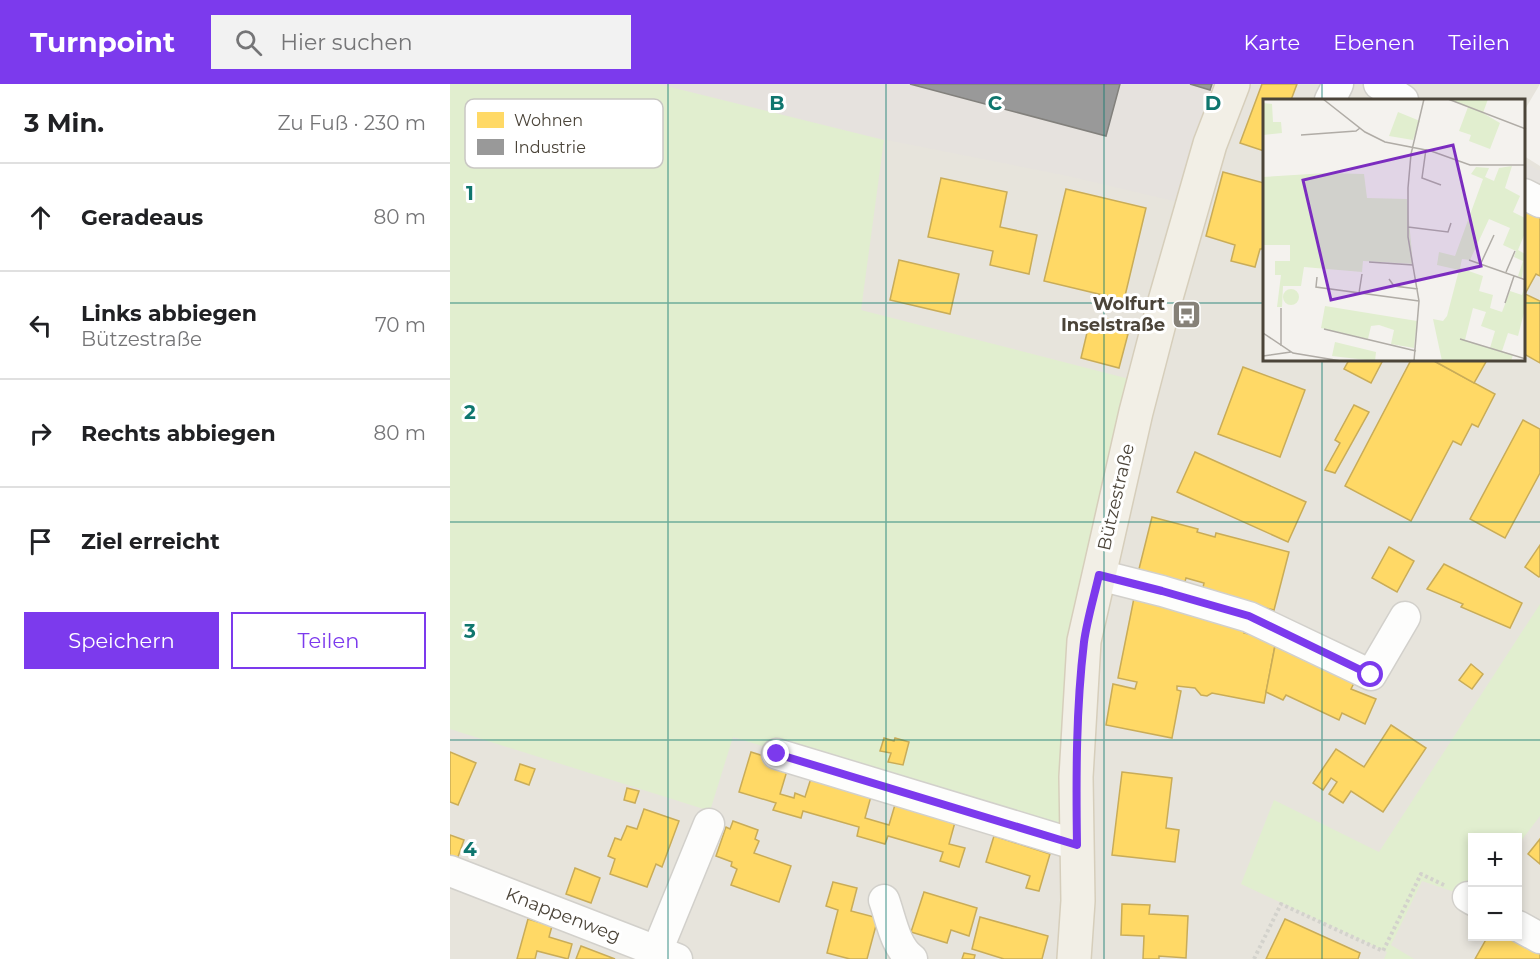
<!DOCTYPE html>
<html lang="de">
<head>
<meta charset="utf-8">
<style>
  :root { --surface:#fff; --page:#f2f2f2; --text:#202124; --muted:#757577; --line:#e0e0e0; --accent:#7c3aed }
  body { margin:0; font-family:Montserrat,sans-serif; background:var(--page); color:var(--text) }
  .controls { position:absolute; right:18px; bottom:18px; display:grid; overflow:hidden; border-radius:0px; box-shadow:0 3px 9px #0003 }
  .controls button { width:54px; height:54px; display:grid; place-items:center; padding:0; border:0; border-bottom:2px solid var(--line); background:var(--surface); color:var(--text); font:30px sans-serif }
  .stop { position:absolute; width:18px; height:18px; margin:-14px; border:4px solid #7c3aed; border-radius:50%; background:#fff }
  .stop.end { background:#7c3aed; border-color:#fff; box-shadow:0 2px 6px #0008 }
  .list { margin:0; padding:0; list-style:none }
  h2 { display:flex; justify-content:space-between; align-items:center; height:78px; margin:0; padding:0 24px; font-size:26px }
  h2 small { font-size:20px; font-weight:400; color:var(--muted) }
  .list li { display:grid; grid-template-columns:39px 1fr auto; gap:18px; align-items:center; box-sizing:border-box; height:108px; padding:0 24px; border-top:2px solid var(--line) }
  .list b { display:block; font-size:22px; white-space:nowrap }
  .list p { margin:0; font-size:20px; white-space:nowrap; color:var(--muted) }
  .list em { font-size:20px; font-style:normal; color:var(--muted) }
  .actions { display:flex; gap:12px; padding:18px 24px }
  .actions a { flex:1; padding:14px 0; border:2px solid var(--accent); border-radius:0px; text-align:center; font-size:21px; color:var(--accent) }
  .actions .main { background:var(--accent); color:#fff }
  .icon { flex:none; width:33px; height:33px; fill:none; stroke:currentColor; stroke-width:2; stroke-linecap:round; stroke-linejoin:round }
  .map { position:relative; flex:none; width:1090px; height:875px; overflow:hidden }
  header { display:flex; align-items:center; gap:36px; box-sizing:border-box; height:84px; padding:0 30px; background:var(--accent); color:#fff }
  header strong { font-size:28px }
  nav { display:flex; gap:33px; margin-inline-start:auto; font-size:21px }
  .search { width:420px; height:54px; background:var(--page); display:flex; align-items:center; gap:15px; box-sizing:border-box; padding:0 21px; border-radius:0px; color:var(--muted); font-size:22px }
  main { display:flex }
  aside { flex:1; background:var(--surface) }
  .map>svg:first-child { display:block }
  .residential { fill:#e7e4dc; fill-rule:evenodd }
  .industrial { fill:#e6e2de }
  .green { fill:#e1eecf }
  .parking { fill:#e6e3df }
  .homes { fill:#ffd966; stroke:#c9ac58; stroke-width:1.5 }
  .industry { fill:#999; stroke:#82807c; stroke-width:1.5 }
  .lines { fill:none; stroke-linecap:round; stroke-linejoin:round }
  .minor-casing { stroke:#d2d0cb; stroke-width:33 }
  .major-casing { stroke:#d6cebb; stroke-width:36 }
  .path { stroke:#d3d2cc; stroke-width:4; stroke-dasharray:3 3; stroke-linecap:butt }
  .minor { stroke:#fdfdfc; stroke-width:30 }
  .major { stroke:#f2efe6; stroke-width:33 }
  .route { stroke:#7c3aed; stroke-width:8 }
  .grid { fill:none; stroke:#0f766e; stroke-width:1.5; stroke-opacity:0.55 }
  .labels { text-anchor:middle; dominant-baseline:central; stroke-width:6; stroke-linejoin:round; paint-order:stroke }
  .poi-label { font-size:18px; font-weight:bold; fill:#4b4439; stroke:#fff; text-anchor:end }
  .street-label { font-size:18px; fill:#4b4439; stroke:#fff }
  .inset-road { fill:none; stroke:#b0aca6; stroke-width:1.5 }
  .view { fill:#7b2cbf; fill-opacity:0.15; stroke:#7b2cbf; stroke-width:3 }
  .inset-edge { fill:none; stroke:#4b4439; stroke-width:3 }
  .key { fill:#fff; stroke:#c9c7c4; stroke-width:1.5 }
  .key-label { font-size:16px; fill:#4b4439 }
  .grid-label { font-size:20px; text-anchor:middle; font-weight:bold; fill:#0f766e; stroke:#fff; stroke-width:6; stroke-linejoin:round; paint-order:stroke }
</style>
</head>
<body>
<header>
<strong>Turnpoint</strong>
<div class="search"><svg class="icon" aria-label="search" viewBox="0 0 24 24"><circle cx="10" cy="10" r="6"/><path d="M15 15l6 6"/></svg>Hier suchen</div>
<nav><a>Karte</a><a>Ebenen</a><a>Teilen</a></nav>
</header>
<main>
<aside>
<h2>3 Min.<small>Zu Fuß · 230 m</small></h2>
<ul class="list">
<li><svg class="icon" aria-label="ahead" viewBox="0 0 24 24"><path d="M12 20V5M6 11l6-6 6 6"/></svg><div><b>Geradeaus</b></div><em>80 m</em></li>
<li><svg class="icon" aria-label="left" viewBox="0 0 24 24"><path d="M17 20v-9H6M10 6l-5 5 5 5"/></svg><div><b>Links abbiegen</b><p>Bützestraße</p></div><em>70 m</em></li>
<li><svg class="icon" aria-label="right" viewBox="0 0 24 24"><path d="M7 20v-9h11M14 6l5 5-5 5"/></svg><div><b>Rechts abbiegen</b></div><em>80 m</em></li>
<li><svg class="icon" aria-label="arrive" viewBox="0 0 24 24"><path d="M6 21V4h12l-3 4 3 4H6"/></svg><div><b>Ziel erreicht</b></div></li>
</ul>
<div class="actions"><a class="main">Speichern</a><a>Teilen</a></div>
</aside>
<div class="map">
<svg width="1090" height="875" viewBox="0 0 1090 875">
  <rect width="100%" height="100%" fill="#f4f2ee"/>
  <path class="residential" d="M0,0H1090L1074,27V16H814V276H1074V72L1090,82V875H0ZM1023,754H1068V852H1023Z"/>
  <path class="industrial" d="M208,0H778L736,120L618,92L396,48Z"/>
  <g class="green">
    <path d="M0,0H208L434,56L411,226L691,298L663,415L625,758L283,653L260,727L0,645Z"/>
    <path d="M1090,520V732L1068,761V754H1023L1022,814L972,797L941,861L964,875H934L937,868L791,800L824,716L929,768Z"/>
  </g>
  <path class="parking" d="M1074,78L1090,87V110L1074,101Z"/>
  <g class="homes">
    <path d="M812,0H847L841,16H814V67L790,59Z"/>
    <path d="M773,88L814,99V160L812,165H810L805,183L781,177L785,161L756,152Z"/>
    <path d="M491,94L557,108L550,143L587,151L579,190L540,181L543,167L478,153Z"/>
    <path d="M616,105L696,124L674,216L594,197Z"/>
    <path d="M1074,120L1090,129V192L1086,190L1075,210L1090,217V279L1074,270Z"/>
    <path d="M449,176L509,190L500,230L440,216Z"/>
    <path d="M652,233L673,239L671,248L678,250L669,284L631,274L640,236L651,238Z"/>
    <path d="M899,276H933L921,299L894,285Z"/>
    <path d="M961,276H982L1045,310L1028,343L1022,340L1011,361L1003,357L961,437L895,402Z"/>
    <path d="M987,276H1037L1024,299L986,278Z"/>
    <path d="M793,283L855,306L830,373L768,350Z"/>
    <path d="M904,321L919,328L885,389L875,386L890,359L885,356Z"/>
    <path d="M1073,336L1090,345V389L1055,454L1020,435Z"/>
    <path d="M745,368L856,418L838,458L727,408Z"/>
    <path d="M702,433L748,445L747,448L765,453L766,449L839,468L824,526L752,508L754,499L736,494L734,501L688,489Z"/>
    <path d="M1090,461V492L1089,493L1075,483Z"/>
    <path d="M939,463L964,477L947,508L922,494Z"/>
    <path d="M994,480L1072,519L1060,544L1011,523L1013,520L977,505Z"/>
    <path d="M684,514L796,542L794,549L826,556L814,619L762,609L757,612L751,611L745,604L727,602V606L731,607L722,654L656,641L663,600L685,605L687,598L668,594Z"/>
    <path d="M825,562L905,597L901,605L926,615L915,640L892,629L889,636L836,611L833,616L816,608Z"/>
    <path d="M1021,580L1033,590L1022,605L1009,596Z"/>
    <path d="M941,641L976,664L933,728L901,707L893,719L879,710L887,698L881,694L873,706L863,699L886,665L914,683Z"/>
    <path d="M434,654L444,657L445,654L459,658L453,681L438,678L441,669L430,667Z"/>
    <path d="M0,668L26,679L8,721L0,718Z"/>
    <path d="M301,668L339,680L330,710L344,714L345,709L355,713L363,688L423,705L415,734L439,741L447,714L507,731L499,760L515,764L509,783L490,777L493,768L438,752L435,760L407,752L409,743L353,727L351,734L323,726L326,719L289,708Z"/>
    <path d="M70,680L85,685L79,701L65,696Z"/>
    <path d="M672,688L722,694L716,744L729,746L725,778L662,771Z"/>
    <path d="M177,704L189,707L185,719L174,716Z"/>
    <path d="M194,725L229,737L212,783L206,780L197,803L160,790L165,775L158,772L165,754L171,756L177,742L187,745Z"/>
    <path d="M283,737L308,746L305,755L309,757L304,769L341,782L329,818L281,801L287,785L281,782L282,778L266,772L276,743L280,745Z"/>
    <path d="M0,751L14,756L5,781L0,779Z"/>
    <path d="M544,752L600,770L589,807L576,804L580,792L536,778Z"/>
    <path d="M1090,755V780L1078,770Z"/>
    <path d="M125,784L150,794L141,819L116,810Z"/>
    <path d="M383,798L407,804L401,827L428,834L417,875H400L377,869L388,826L376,822Z"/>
    <path d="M474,808L527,824L519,852L501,846L497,859L461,848Z"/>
    <path d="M672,820L700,821L699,830L738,832L736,874L709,872V875H693L694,852L671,851Z"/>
    <path d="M530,833L598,852L592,875H554L522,865Z"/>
    <path d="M78,835L102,842L99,853L122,860L118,875L87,867L85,875H67Z"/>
    <path d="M835,835L910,869L908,875H816Z"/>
    <path d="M1038,852H1064L1090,867V875H1025Z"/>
    <path d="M131,862L165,875H126Z"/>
    <path d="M514,869L525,871L524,875H512Z"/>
  </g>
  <g class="industry">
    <path d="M460,0H670L656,52Z"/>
    <path d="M740,0H762L760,6Z"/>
  </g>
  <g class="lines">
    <defs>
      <g id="minor">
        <path d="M929,0L953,16"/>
        <path d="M880,16L888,0"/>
        <path d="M1074,110L1090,118"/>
        <path d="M649,491L712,507L799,533L921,591L955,533"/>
        <path d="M327,670L627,761"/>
        <path d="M0,787L227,875"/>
        <path d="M1018,813L1023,816"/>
        <path d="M434,816C441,835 445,863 462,875"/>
        <path d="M1068,842L1090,854"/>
        <path d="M207,867L259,740"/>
      </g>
      <path id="major" d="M624,875L628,817L626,693L634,557L686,328L713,224L760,60L783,0"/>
    </defs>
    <use href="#minor" class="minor-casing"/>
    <use href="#major" class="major-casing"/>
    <path class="path" d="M804,875L831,820L933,867L971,790L996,802"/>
    <use href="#minor" class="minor"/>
    <use href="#major" class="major"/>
  </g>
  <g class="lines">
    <path class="route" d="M327,670L627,761C626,693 626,625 634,558C637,536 644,513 649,491L712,507L799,532L921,591"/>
  </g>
  <path class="grid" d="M218,0V875M436,0V875M654,0V875M872,0V16M0,219H814M1074,219H1090M872,276V875M0,438H1090M0,656H1090"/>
  <defs>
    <symbol id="bus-square" viewBox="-11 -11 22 22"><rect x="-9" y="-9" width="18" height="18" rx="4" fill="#868178" stroke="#fff"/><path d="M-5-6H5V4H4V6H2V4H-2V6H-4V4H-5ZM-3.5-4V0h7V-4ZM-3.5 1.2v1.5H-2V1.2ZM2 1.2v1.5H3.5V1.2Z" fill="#fff"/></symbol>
  </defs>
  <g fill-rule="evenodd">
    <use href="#bus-square" x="720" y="214" width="33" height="33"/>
  </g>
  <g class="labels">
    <g class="poi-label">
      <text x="715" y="220">Wolfurt<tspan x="715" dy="21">Inselstraße</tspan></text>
    </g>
    <g class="street-label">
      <text transform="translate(666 413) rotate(-77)">Bützestraße</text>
      <text transform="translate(113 831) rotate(21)">Knappenweg</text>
    </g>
  </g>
  <g transform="translate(813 15)">
    <rect width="262" height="262" fill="#f4f2ee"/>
    <path d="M185,0H225L220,14L237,24L227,50L206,42L208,36L196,32L205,8ZM0,4L9,5L10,23H18L19,34L0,36ZM135,13L157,22L150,41L126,37ZM249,67L242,89L257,97L250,113L262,119V134L255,151L262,155L259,179L255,177L260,162L251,158L253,152L240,146L247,129L226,120L207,161L199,160L197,169L220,177L216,192L230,196L227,209L239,213L247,192L259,196L262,186V210L255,237L245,234L239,252L250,256L248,262H179L170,220L180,222L184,217L196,171L174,166L176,153L192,157L220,80L208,75L213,68L226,69L222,78L231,82L236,69ZM210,209L223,213L218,227L232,232L227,249L202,241ZM63,74L101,75L104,99L144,100L150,165L100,162L99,173L41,168L38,187H20L19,208H14L18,176H12V162H27V146H0V78ZM20 198a8 8 0 1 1 16 0a8 8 0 1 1-16 0ZM62,207L154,222L151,249L128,245L131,231L116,226L108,227L105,240L58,229ZM72,243L113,253L112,262L69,257Z" fill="#e1eecf" fill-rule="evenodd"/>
    <path class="inset-road" d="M60,0L102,33L122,43L168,52L207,66H263M185,0L263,30M38,36L93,32L97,29M163,50L159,79L178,86M145,128L185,133L188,124M206,161L263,181M106,163L150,166M218,164L231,136M243,173L252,152M54,178L53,188L156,202M126,180L131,187L155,190M96,194L99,175M242,204L251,177M61,230L153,252M0,234L30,254L78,262M197,240L263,260M18,247V209M0,257L28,253M151,262L156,202L145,138V89L148,55L161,0"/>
    <path class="view" d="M190,46L218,167L68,201L40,81Z"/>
    <rect width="262" height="262" class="inset-edge"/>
  </g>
  <rect x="15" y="15" width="198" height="69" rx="9" class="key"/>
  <rect x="27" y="28" width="27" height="16" fill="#ffd966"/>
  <rect x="27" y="55" width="27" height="16" fill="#999"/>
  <g class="key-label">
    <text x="64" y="42">Wohnen</text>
    <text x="64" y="69">Industrie</text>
  </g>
  <g class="grid-label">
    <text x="327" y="26">B</text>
    <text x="545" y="26">C</text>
    <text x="763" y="26">D</text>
    <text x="20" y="116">1</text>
    <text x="20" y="335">2</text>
    <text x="20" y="554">3</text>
    <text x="20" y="772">4</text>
  </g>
</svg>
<div class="controls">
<button>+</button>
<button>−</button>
</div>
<div class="stop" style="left:921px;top:591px"></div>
<div class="stop end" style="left:327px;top:670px"></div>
</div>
</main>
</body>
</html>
